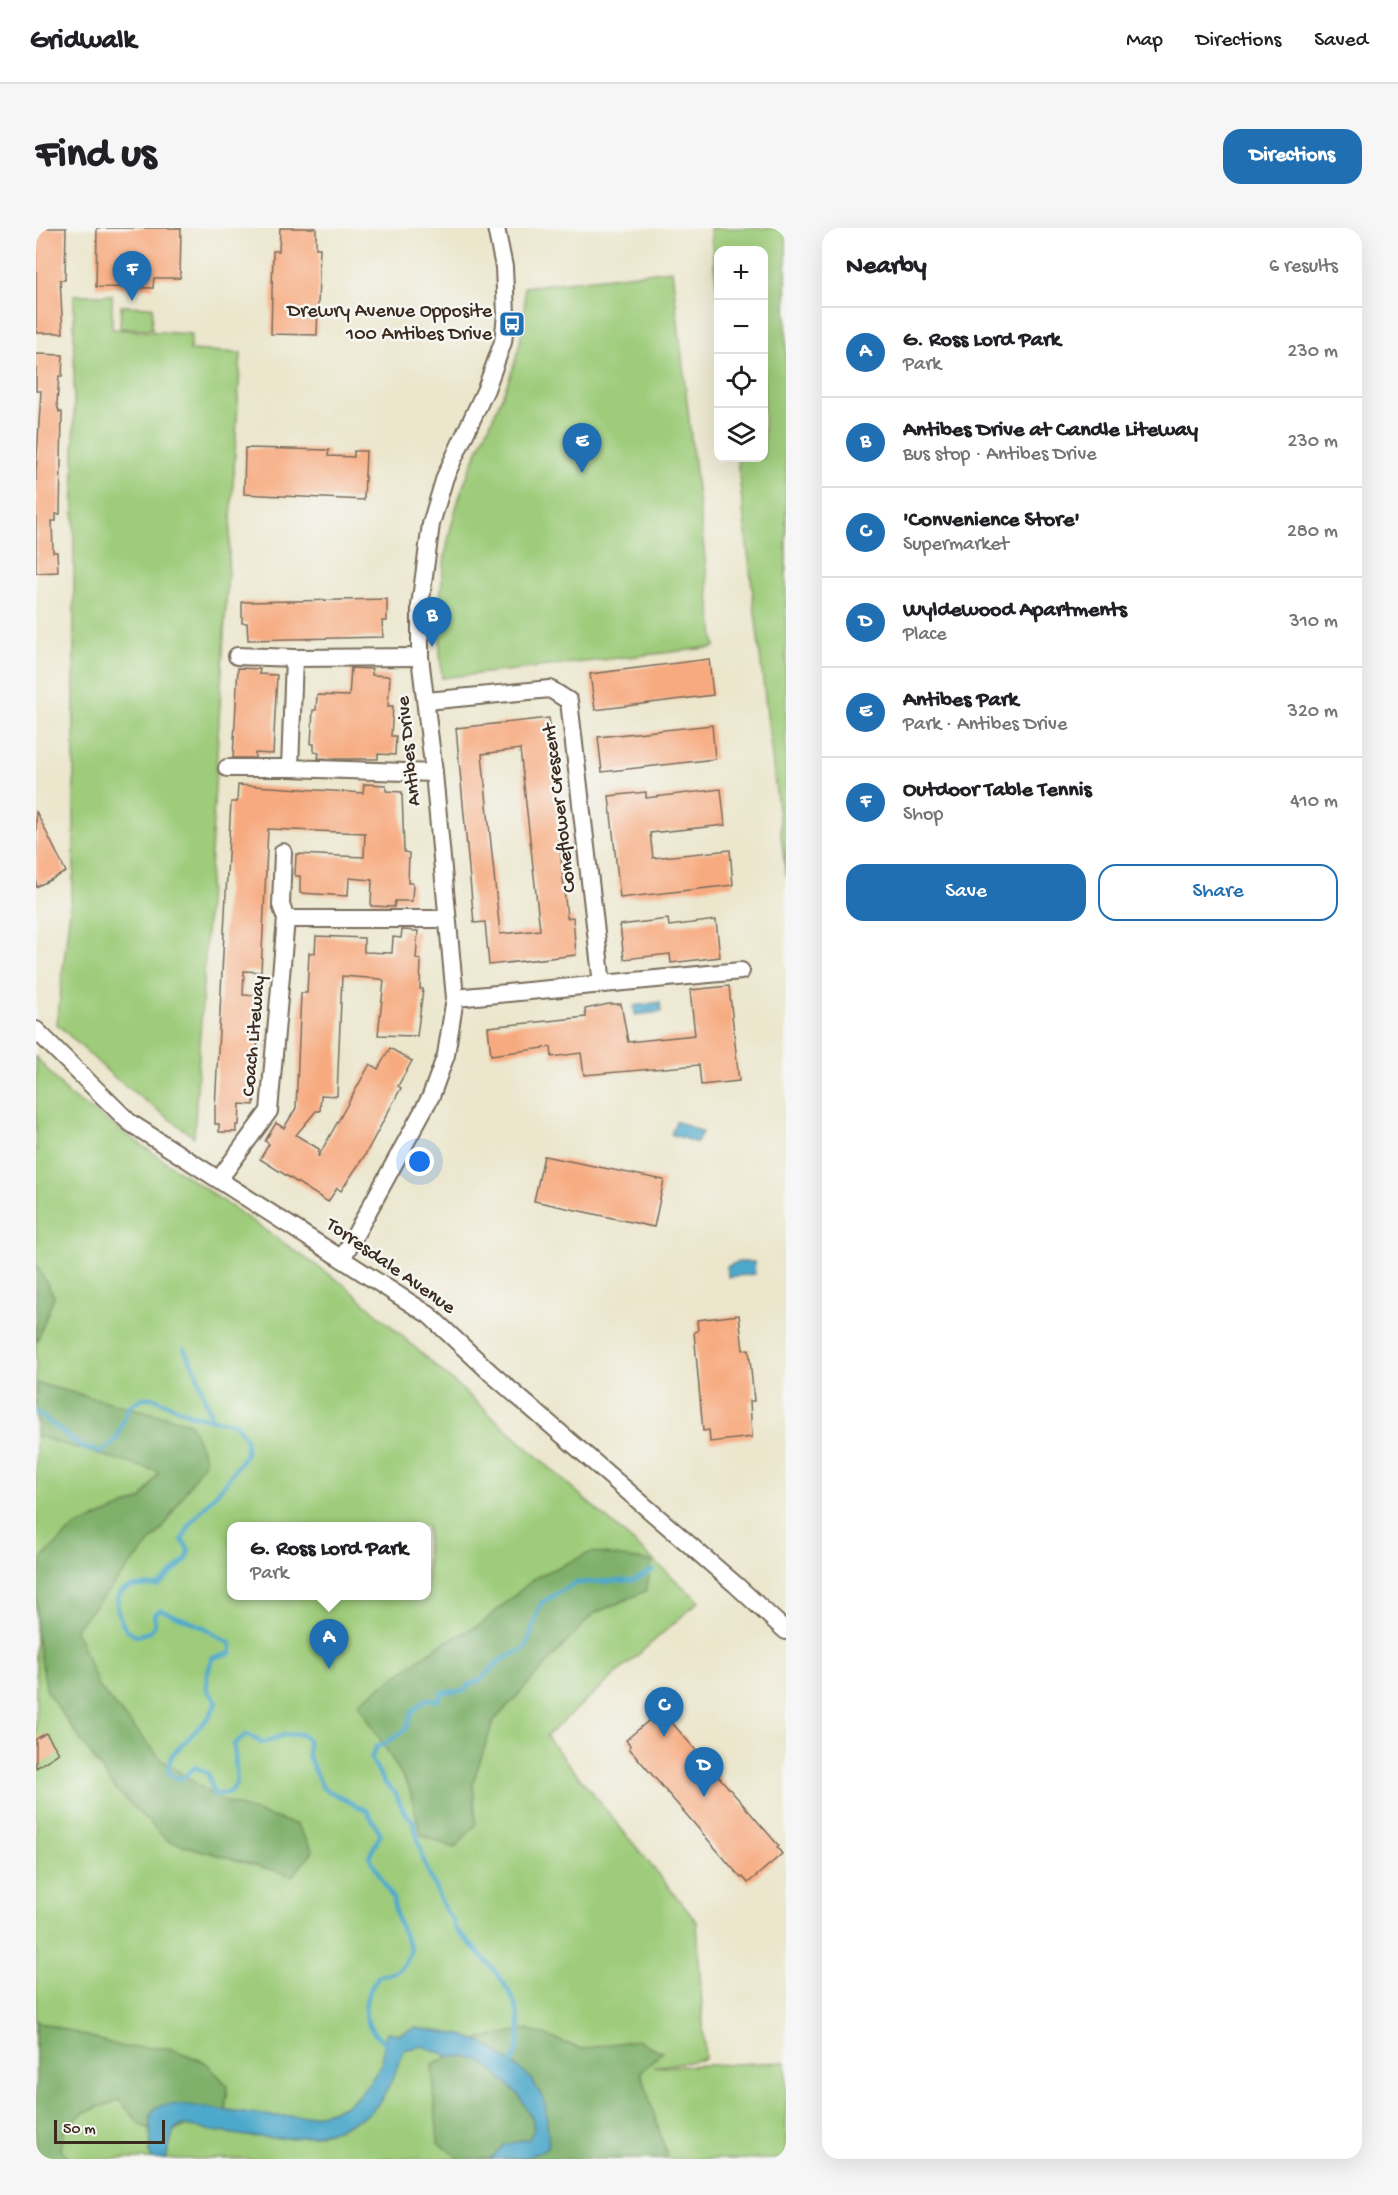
<!DOCTYPE html>
<html lang="en">
<head>
<meta charset="utf-8">
<style>
  :root { --surface:#fff; --page:#f6f6f6; --text:#202124; --muted:#757577; --line:#e0e0e0; --accent:#1f6fb2 }
  body { margin:0; font-family:"Gochi Hand",sans-serif; background:var(--page); color:var(--text) }
  .controls { position:absolute; right:18px; top:18px; display:grid; overflow:hidden; border-radius:12px; box-shadow:0 6px 24px #0002 }
  .controls button { width:54px; height:54px; display:grid; place-items:center; padding:0; border:0; border-bottom:2px solid var(--line); background:var(--surface); color:var(--text); font:30px sans-serif }
  .scale { position:absolute; left:18px; bottom:15px; width:111px; box-sizing:border-box; padding-left:6px; border:3px solid #3b2a1e; border-top:0; font-size:16px; line-height:21px; white-space:nowrap; color:#3b2a1e; -webkit-text-stroke:4px #f6f6f2; paint-order:stroke }
  .you { position:absolute; left:384px; top:934px; width:21px; height:21px; margin:-15px; border:4px solid #fff; border-radius:50%; background:#1a73e8; box-shadow:0 0 0 9px #1a73e833 }
  .badge { display:grid; place-items:center; width:39px; height:39px; border-radius:50%; background:var(--accent); color:#fff; font-size:20px; font-weight:700 }
  .pin { position:absolute; translate:-50% -50px; filter:drop-shadow(0 2px 3px #0008) }
  .pin::after { content:''; position:absolute; top:32px; width:21px; height:18px; background:inherit; clip-path:polygon(0 0,100% 0,50% 100%) }
  .popup { position:absolute; left:191px; top:1294px; width:204px; height:78px; box-sizing:border-box; display:grid; place-content:center; border-radius:12px; background:var(--surface); filter:drop-shadow(0 2px 4px #0005); font-size:20px; white-space:nowrap; color:var(--muted) }
  .popup b { font-size:22px; color:var(--text) }
  .popup::after { content:''; position:absolute; left:50%; top:100%; margin-left:-12px; border:12px solid transparent; border-top-color:var(--surface) }
  .list { margin:0; padding:0; list-style:none }
  h2 { display:flex; justify-content:space-between; align-items:center; height:78px; margin:0; padding:0 24px; font-size:26px }
  h2 small { font-size:20px; font-weight:400; color:var(--muted) }
  .list li { display:grid; grid-template-columns:39px 1fr auto; gap:18px; align-items:center; box-sizing:border-box; height:90px; padding:0 24px; border-top:2px solid var(--line) }
  .list b { display:block; font-size:22px; white-space:nowrap }
  .list p { margin:0; font-size:20px; white-space:nowrap; color:var(--muted) }
  .list em { font-size:20px; font-style:normal; color:var(--muted) }
  .actions { display:flex; gap:12px; padding:18px 24px }
  .actions a { flex:1; padding:14px 0; border:2px solid var(--accent); border-radius:18px; text-align:center; font-size:21px; color:var(--accent) }
  .actions .main { background:var(--accent); color:#fff }
  .icon { flex:none; width:33px; height:33px; fill:none; stroke:currentColor; stroke-width:2; stroke-linecap:round; stroke-linejoin:round }
  .map { position:relative; flex:none; width:750px; height:1931px; overflow:hidden; border-radius:18px }
  header { display:flex; align-items:center; gap:36px; box-sizing:border-box; height:84px; padding:0 30px; background:var(--surface); border-bottom:2px solid var(--line) }
  header strong { font-size:28px }
  nav { display:flex; gap:33px; margin-inline-start:auto; font-size:21px }
  .intro { display:flex; align-items:center; justify-content:space-between; box-sizing:border-box; height:144px; padding:0 36px }
  h1 { margin:0; font-size:42px }
  .button { padding:15px 27px; border-radius:18px; background:var(--accent); color:#fff; font-size:21px; font-weight:700 }
  main { display:flex; gap:36px; padding:0 36px }
  aside { flex:1; background:var(--surface); border-radius:18px; box-shadow:0 6px 24px #0002 }
  .map>svg:first-child { display:block }
  .green { fill:#9ecc7a; stroke:#6c7b4c; stroke-width:1.5; fill-rule:evenodd }
  .forest { fill:#7eb06a; stroke:#5c6d44; stroke-width:1.5 }
  .water { fill:#4da9cb; stroke:#446a74; stroke-width:1.5 }
  .lines { fill:none; stroke-linecap:round; stroke-linejoin:round }
  .stream { stroke:#4da9cb; stroke-width:4.5 }
  .building { fill:#f7aa7f; fill-rule:evenodd }
  .minor-casing { stroke:#796c5b; stroke-width:20 }
  .minor { stroke:#fff; stroke-width:16 }
  .labels { text-anchor:middle; dominant-baseline:central; stroke-width:5; stroke-linejoin:round; paint-order:stroke }
  .poi-label { font-size:20px; fill:#3b2a1e; stroke:#f6f6f2; text-anchor:end }
  .street-label { font-size:20px; fill:#3b2a1e; stroke:#f6f6f2 }
</style>
</head>
<body>
<header>
<strong>Gridwalk</strong>
<nav><a>Map</a><a>Directions</a><a>Saved</a></nav>
</header>
<div class="intro"><h1>Find us</h1><a class="button">Directions</a></div>
<main>
<div class="map">
<svg width="750" height="1931" viewBox="0 0 750 1931">
  <rect width="100%" height="100%" fill="#f6f6f2"/>
  <filter id="ink" filterUnits="userSpaceOnUse"><feTurbulence type="fractalNoise" baseFrequency=".0167" numOctaves="2"/><feDisplacementMap in="SourceGraphic" scale="12" xChannelSelector="R" yChannelSelector="G"/><feConvolveMatrix kernelMatrix="1 2 1 2 8 2 1 2 1" color-interpolation-filters="sRGB"/></filter>
  <filter id="wash" filterUnits="userSpaceOnUse"><feTurbulence type="fractalNoise" baseFrequency=".008" numOctaves="4" result="noise"/><feDisplacementMap in="SourceGraphic" scale="24" xChannelSelector="R" yChannelSelector="G"/><feGaussianBlur stdDeviation="1.35" result="paint"/><feColorMatrix in="noise" values="0 0 0 0 0 0 0 0 0 0 0 0 0 0 0 0 0 1.4 0 .05"/><feComposite in="paint" operator="in"/></filter>
  <g filter="url(#wash)">
    <rect width="100%" height="100%" fill="#ebe6cc"/>
    <g class="green">
      <path d="M674,0H750V649L701,230H728V22H682V72Z"/>
      <path d="M636,42L679,419L406,450C399,383 406,311 431,248C456,185 494,130 488,59Z"/>
      <path d="M38,67H76V101L155,106L154,122L205,125L158,909L79,850L21,796L38,643Z"/>
      <path d="M85,78L117,79L116,101L84,100Z"/>
      <path d="M0,829L33,867L310,1058L663,1373L510,1508L661,1694L669,1831L617,1839L750,1834V1931H0ZM196,1298H391V1368H196Z"/>
    </g>
    <g class="forest">
      <path d="M0,1036L18,1068L0,1116Z"/>
      <path d="M0,1155L154,1195L170,1231L127,1300L39,1401L63,1459L126,1532L184,1572L261,1597L277,1623L257,1648L132,1613L79,1561L11,1464L0,1403V1357L7,1329L39,1299L106,1271L123,1244L0,1208Z"/>
      <path d="M556,1324L616,1334L610,1363L557,1386L457,1494L437,1554L440,1596L419,1620L385,1607L373,1559L322,1475L402,1418L445,1396L500,1349Z"/>
      <path d="M0,1793L88,1819L133,1820L169,1834L192,1858L189,1886L139,1902L128,1911L104,1896L83,1872L47,1885L28,1902L24,1921L35,1931H0Z"/>
      <path d="M491,1801L546,1821L600,1812L626,1824L605,1844L631,1928L628,1931H424L402,1914L396,1838L443,1811Z"/>
    </g>
    <g class="water">
      <path d="M624,774L625,784L599,787L598,778Z"/>
      <path d="M640,893L666,904L661,915L635,906Z"/>
      <path d="M703,1034H718L719,1046L692,1049L691,1038Z"/>
      <path d="M380,1800L426,1807L448,1815L495,1850L509,1874L513,1917C501,1931 473,1931 454,1931L468,1917L493,1911L498,1901L496,1890L482,1866L446,1833L430,1829H416L386,1818L368,1822C359,1844 353,1865 336,1883C331,1888 322,1891 316,1894C264,1922 199,1907 144,1897L138,1902L130,1931H116L113,1924C118,1911 110,1896 117,1883C131,1857 280,1922 327,1862C333,1855 342,1844 345,1835C349,1825 346,1814 351,1804L363,1806Z"/>
    </g>
    <g class="lines">
      <g class="stream">
        <path d="M148,1121L159,1140L176,1192"/>
        <path d="M0,1184L47,1220L66,1224L80,1212L93,1178L107,1170H118L156,1187L200,1196L210,1211V1226L187,1258L156,1293L146,1312L153,1322L151,1331L122,1358C111,1358 94,1356 85,1364C77,1371 83,1392 89,1399C91,1403 97,1405 100,1408L114,1404L119,1396L118,1386L125,1382L165,1398L195,1416V1425L176,1430L171,1448V1462L181,1473L174,1488L135,1528L132,1544L142,1551L148,1549L159,1539L172,1546L178,1567L195,1564L201,1554L198,1516L211,1506L226,1515L248,1507L265,1506L272,1512V1528L287,1560L331,1583L345,1606L333,1628L357,1671L361,1691L375,1722C369,1740 361,1746 343,1748C324,1772 323,1798 351,1816"/>
        <path d="M474,1840C505,1780 456,1739 418,1699V1694L409,1682L389,1637L377,1593L367,1582L360,1566L348,1554L335,1530L341,1518L347,1517L370,1501L376,1484L391,1471L402,1473L406,1464L428,1463L434,1456L445,1452L463,1433L490,1420L505,1375L539,1355L598,1352L617,1342"/>
      </g>
    </g>
    <g id="blocks">
      <g class="building">
        <path d="M0,0H30L29,52H24L27,105H0Z"/>
        <path d="M61,0H145L144,50H118L117,60L60,59Z"/>
        <path d="M244,0H280V20H284L281,107L235,106L237,23H243Z"/>
        <path d="M0,126L27,127L26,148H23L21,176L23,184H26L24,286H20V293H16L17,324H21L22,344L0,345V245L5,163H0Z"/>
        <path d="M209,220L293,222L292,228L318,229V223H330L328,272L208,266Z"/>
        <path d="M351,371V393H346L347,409L212,412L211,395H206V374Z"/>
        <path d="M673,431L677,467L559,482L554,446Z"/>
        <path d="M202,440L224,441L223,446L241,447L237,526L219,525V530H197Z"/>
        <path d="M315,440L336,441V447L354,448L352,478H357L355,508H360L359,527L342,526V531H299L282,530L283,525L278,524V516H275L277,482H280L281,467L313,468Z"/>
        <path d="M513,490L518,527H515L531,690L537,689L540,727L453,737L449,694L438,695L420,500ZM484,521L504,702L464,706L446,526Z"/>
        <path d="M676,497L679,531L566,544L562,509Z"/>
        <path d="M328,556L350,557V563L366,564L368,624L373,625L372,655H377L376,673H359L358,679L335,678L336,652L313,650L312,668L264,665V648H259L260,626L328,629L329,605L232,601L225,744L208,743L207,767L224,768L218,877L204,876L203,897H200V904H183V896H179V881L192,627L195,574H201L202,557L327,565Z"/>
        <path d="M685,561L689,597L614,605L617,630L694,622L697,657L584,670L573,568L610,564V570Z"/>
        <path d="M0,583L30,644L0,659Z"/>
        <path d="M632,691L633,698L680,692L684,729L635,735L634,726L588,731L584,697Z"/>
        <path d="M366,702L382,703L380,731L385,732L384,761H387L381,808L342,807L348,753L345,751L306,748L301,868L285,867L284,883H280L260,907L283,921L282,929L334,836L342,841L354,820L376,833L362,858L365,860L329,927L305,963L301,960L292,974L224,931L233,916L229,913L240,895L248,900L260,880L265,765H271L273,725H279L280,708L328,710V724L356,725L357,709L365,710Z"/>
        <path d="M693,758L703,853L665,857L663,837L548,847L545,825L516,829L515,819L455,827L452,799L550,789L549,781L573,776H585L592,814L659,807L654,762Z"/>
        <path d="M508,928L628,952L618,999L498,973Z"/>
        <path d="M703,1087L707,1122L713,1121L718,1173H714L716,1209L674,1214L673,1202L667,1203L658,1104L662,1103L661,1092Z"/>
        <path d="M625,1482L743,1618L741,1619L746,1626L712,1655L707,1649L705,1650L593,1520L595,1518L590,1512Z"/>
        <path d="M10,1505L23,1525L0,1540V1511Z"/>
      </g>
    </g>
  </g>
  <g filter="url(#ink)">
    <use href="#blocks" fill-opacity="0" stroke="#796c5b" stroke-width="1.5"/>
    <g class="lines">
      <defs>
        <g id="minor">
          <path d="M201,428L258,430"/>
          <path d="M384,429L258,430L254,540L398,545"/>
          <path d="M391,473L514,461L533,473L566,756"/>
          <path d="M191,540H254"/>
          <path d="M247,624L245,677L250,691"/>
          <path d="M419,770L705,743"/>
          <path d="M0,802L93,894L393,1087L456,1146L700,1357L750,1403"/>
          <path d="M184,950L233,883L250,691H411"/>
          <path d="M306,1031L395,868L410,827L419,770L398,545L384,429V378L395,296L409,249L450,161L467,114L470,87L468,39L460,0"/>
        </g>
      </defs>
      <use href="#minor" class="minor-casing"/>
      <use href="#minor" class="minor"/>
    </g>
  </g>
  <defs>
    <symbol id="bus-square" viewBox="-11 -11 22 22"><rect x="-9" y="-9" width="18" height="18" rx="4" fill="#1f6fb2" stroke="#f6f6f2"/><path d="M-5-6H5V4H4V6H2V4H-2V6H-4V4H-5ZM-3.5-4V0h7V-4ZM-3.5 1.2v1.5H-2V1.2ZM2 1.2v1.5H3.5V1.2Z" fill="#fff"/></symbol>
  </defs>
  <g fill-rule="evenodd">
    <use href="#bus-square" x="461" y="81" width="30" height="30"/>
  </g>
  <g class="labels">
    <g class="poi-label">
      <text x="456" y="84">Drewry Avenue Opposite<tspan x="456" dy="23">100 Antibes Drive</tspan></text>
    </g>
    <g class="street-label">
      <text transform="translate(374 523) rotate(-96)">Antibes Drive</text>
      <text transform="translate(525 580) rotate(-97)">Coneflower Crescent</text>
      <text transform="translate(219 808) rotate(-85)">Coach Liteway</text>
      <text transform="translate(354 1039) rotate(35)">Torresdale Avenue</text>
    </g>
  </g>
</svg>
<div class="controls">
<button>+</button>
<button>−</button>
<button><svg class="icon" aria-label="locate" viewBox="0 0 24 24"><circle cx="12" cy="12" r="6"/><path d="M12 2v4M12 18v4M2 12h4M18 12h4"/></svg></button>
<button><svg class="icon" aria-label="layers" viewBox="0 0 24 24"><path d="M12 4l9 5-9 5-9-5zM3 14l9 5 9-5"/></svg></button>
</div>
<div class="scale">50 m</div>
<div class="you"></div>
<div class="pin badge" style="left:293px;top:1441px">A</div>
<div class="popup"><b>G. Ross Lord Park</b>Park</div>
<div class="pin badge" style="left:396px;top:419px">B</div>
<div class="pin badge" style="left:628px;top:1509px">C</div>
<div class="pin badge" style="left:668px;top:1569px">D</div>
<div class="pin badge" style="left:546px;top:245px">E</div>
<div class="pin badge" style="left:96px;top:73px">F</div>
</div>
<aside>
<h2>Nearby<small>6 results</small></h2>
<ul class="list">
<li><span class="badge">A</span><div><b>G. Ross Lord Park</b><p>Park</p></div><em>230 m</em></li>
<li><span class="badge">B</span><div><b>Antibes Drive at Candle Liteway</b><p>Bus stop · Antibes Drive</p></div><em>230 m</em></li>
<li><span class="badge">C</span><div><b>'Convenience Store'</b><p>Supermarket</p></div><em>280 m</em></li>
<li><span class="badge">D</span><div><b>Wyldewood Apartments</b><p>Place</p></div><em>310 m</em></li>
<li><span class="badge">E</span><div><b>Antibes Park</b><p>Park · Antibes Drive</p></div><em>320 m</em></li>
<li><span class="badge">F</span><div><b>Outdoor Table Tennis</b><p>Shop</p></div><em>410 m</em></li>
</ul>
<div class="actions"><a class="main">Save</a><a>Share</a></div>
</aside>
</main>
</body>
</html>
